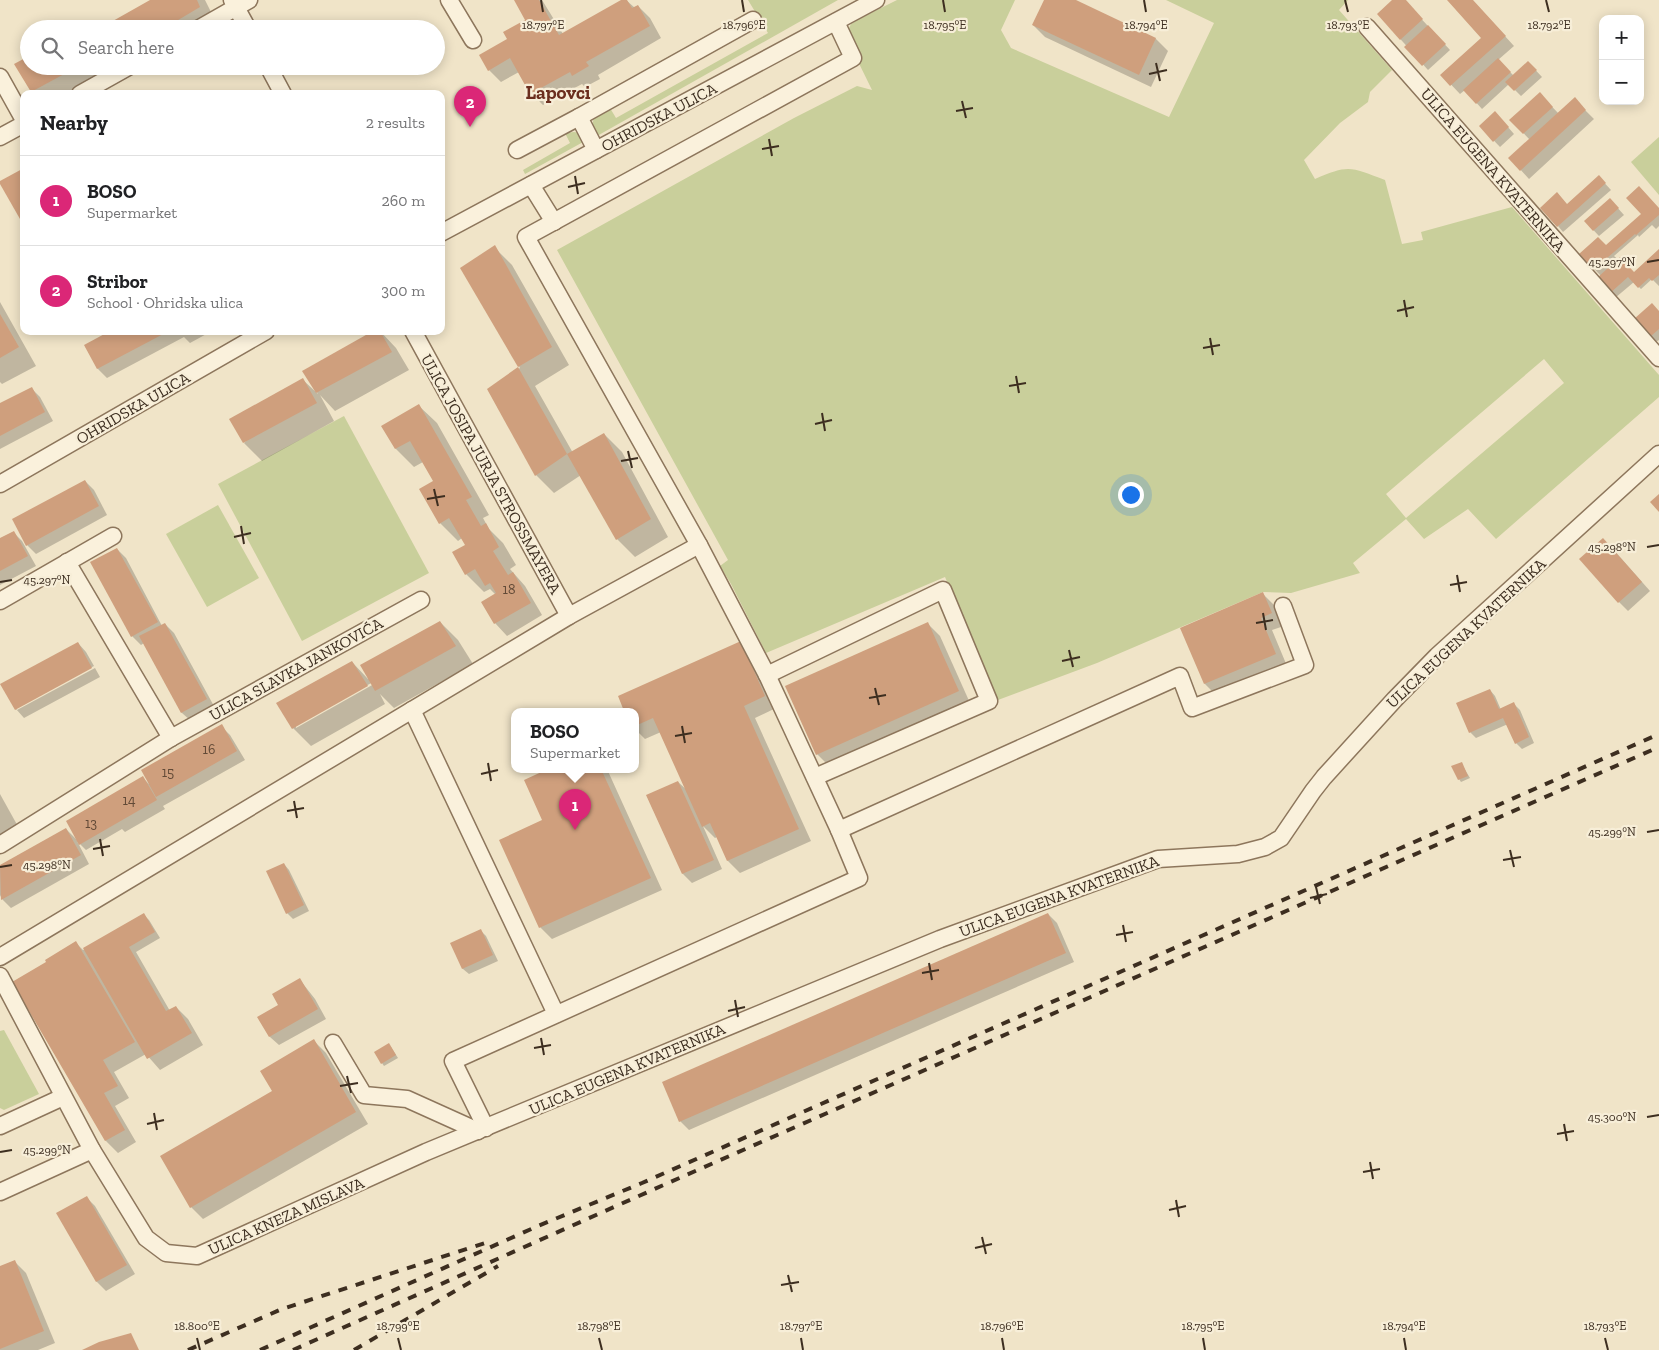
<!DOCTYPE html>
<html lang="en">
<head>
<meta charset="utf-8">
<style>
  :root { --surface:#fff; --page:#f2f2f2; --text:#202124; --muted:#757577; --line:#e0e0e0; --accent:#db2777 }
  body { margin:0; font-family:"Zilla Slab",serif; background:var(--page); color:var(--text) }
  .controls { position:absolute; right:15px; top:15px; display:grid; overflow:hidden; border-radius:10px; box-shadow:0 2px 12px #0003 }
  .controls button { width:45px; height:45px; display:grid; place-items:center; padding:0; border:0; border-bottom:1px solid var(--line); background:var(--surface); color:var(--text); font:25px sans-serif }
  .you { position:absolute; left:1130px; top:494px; width:18px; height:18px; margin:-12px; border:4px solid #fff; border-radius:50%; background:#1a73e8; box-shadow:0 0 0 8px #1a73e833 }
  .badge { display:grid; place-items:center; width:32px; height:32px; border-radius:50%; background:var(--accent); color:#fff; font-size:16px; font-weight:700 }
  .pin { position:absolute; translate:-50% -41px; filter:drop-shadow(0 1px 2px #0008) }
  .pin::after { content:''; position:absolute; top:26px; width:18px; height:15px; background:inherit; clip-path:polygon(0 0,100% 0,50% 100%) }
  .popup { position:absolute; left:511px; top:708px; width:128px; height:65px; box-sizing:border-box; display:grid; place-content:center; border-radius:10px; background:var(--surface); filter:drop-shadow(0 1px 4px #0005); font-size:16px; white-space:nowrap; color:var(--muted) }
  .popup b { font-size:19px; color:var(--text) }
  .popup::after { content:''; position:absolute; left:50%; top:100%; margin-left:-10px; border:10px solid transparent; border-top-color:var(--surface) }
  .list { margin:0; padding:0; list-style:none }
  h2 { display:flex; justify-content:space-between; align-items:center; height:65px; margin:0; padding:0 20px; font-size:21px }
  h2 small { font-size:16px; font-weight:400; color:var(--muted) }
  .list li { display:grid; grid-template-columns:32px 1fr auto; gap:15px; align-items:center; box-sizing:border-box; height:90px; padding:0 20px; border-top:1px solid var(--line) }
  .list b { display:block; font-size:19px; white-space:nowrap }
  .list p { margin:0; font-size:16px; white-space:nowrap; color:var(--muted) }
  .list em { font-size:16px; font-style:normal; color:var(--muted) }
  .icon { flex:none; width:28px; height:28px; fill:none; stroke:currentColor; stroke-width:2; stroke-linecap:round; stroke-linejoin:round }
  .map { position:relative; flex:none; width:1659px; height:1350px; overflow:hidden }
  .search { position:absolute; background:var(--surface); box-shadow:0 2px 12px #0003; left:20px; top:20px; width:425px; height:55px; display:flex; align-items:center; gap:12px; box-sizing:border-box; padding:0 18px; border-radius:28px; color:var(--muted); font-size:19px }
  .panel { position:absolute; background:var(--surface); box-shadow:0 2px 12px #0003; left:20px; top:90px; width:425px; height:245px; border-radius:10px }
  .map>svg:first-child { display:block }
  .green { fill:#c9cf9b; fill-rule:evenodd }
  .shadow { fill:#0003; fill-rule:evenodd }
  .building { fill:#cf9f7d }
  .lines { fill:none; stroke-linecap:round; stroke-linejoin:round }
  .minor-casing { stroke:#8d765c; stroke-width:19 }
  .minor { stroke:#faf1dc; stroke-width:16 }
  .rail { stroke:#3d2e20; stroke-width:4; stroke-dasharray:9 9; stroke-linecap:butt }
  .ticks { fill:none; stroke:#3d2e20; stroke-width:2 }
  .labels { text-anchor:middle; dominant-baseline:central; stroke-width:4.5; stroke-linejoin:round; paint-order:stroke }
  .number-label { font-size:14px; fill:#624a37 }
  .street-label { font-size:16px; fill:#3d2e20; stroke:#f7eed8 }
  .quarter-label { font-size:19px; font-weight:bold; fill:#6b2e1e; stroke:#f7eed8 }
  .ticks-label { font-size:12px; text-anchor:middle; fill:#3d2e20; stroke:#f7eed8; stroke-width:4.5; stroke-linejoin:round; paint-order:stroke }
</style>
</head>
<body>
<div class="map">
<svg width="1659" height="1350" viewBox="0 0 1659 1350">
  <rect width="100%" height="100%" fill="#f0e4c8"/>
  <g class="green">
    <path d="M748,0H838L597,136L592,126L594,117L610,108L616,118L768,33Z"/>
    <path d="M897,0H1015L1001,30L1011,48L1169,117L1214,23L1166,0H1348L1339,10L1392,70L1370,92L1368,102L1340,123L1304,160L1315,179C1349,164 1351,167 1385,180L1402,244L1423,240L1421,232L1512,207L1659,375V397L1496,539L1468,509L1424,539L1406,519L1353,563L1360,573L1291,593L1263,592L1097,663L998,700L945,577L766,653L731,584L720,566L728,560L557,250L794,118L857,86L872,90L848,41L847,32L851,24L859,19ZM1544,359L1564,383L1406,518L1386,494Z"/>
    <path d="M574,132L580,133L585,141L525,174L523,170L570,143L565,133Z"/>
    <path d="M1659,137V195L1631,162Z"/>
    <path d="M344,416L429,573L302,641L218,484Z"/>
    <path d="M218,505L259,578L207,607L166,534Z"/>
    <path d="M4,1030L39,1094L4,1110L0,1108V1031Z"/>
  </g>
  <g class="shadow">
    <path d="M153,0H205L218,26L212,29H85L100,21L105,27Z"/>
    <path d="M518,0H542L563,34L623,0H626L635,8L638,6L650,18L661,38L598,75L600,79L585,87L582,84L543,105L531,93L519,72L501,82L489,70L509,39L527,20Z"/>
    <path d="M1045,0H1073L1156,39L1168,51L1151,87L1045,37L1033,25Z"/>
    <path d="M1394,0H1404L1450,50L1428,70L1378,14Z"/>
    <path d="M1449,0H1472L1514,46L1498,60L1514,76L1528,62L1542,77L1521,96L1509,84L1482,109L1465,90L1460,94L1442,75L1483,38Z"/>
    <path d="M16,64L29,66H146L135,73L129,67L79,94H34Z"/>
    <path d="M1540,94L1558,113L1583,108L1594,119L1529,179L1510,158L1530,140L1511,120Z"/>
    <path d="M1500,118L1514,134L1500,147L1480,126Z"/>
    <path d="M1599,177L1611,190L1563,232L1558,226L1567,205Z"/>
    <path d="M1615,205L1624,215L1599,236L1585,221Z"/>
    <path d="M1659,210V226L1656,229L1652,225L1639,237L1638,235L1614,256L1634,273L1659,251V286L1652,279L1641,289L1634,282L1615,298L1601,276L1580,254L1606,247Z"/>
    <path d="M494,247L512,265L569,365L535,386L573,453L604,434L622,452L668,537L635,557L617,539L581,475L554,493L536,475L488,390L520,368L462,268Z"/>
    <path d="M0,302L36,366L2,384L0,382Z"/>
    <path d="M1659,312V340L1656,342L1651,336Z"/>
    <path d="M113,331H212L190,343L184,337L107,378L98,369L85,346Z"/>
    <path d="M380,331L396,348L409,370L335,411L320,395L334,421L262,461L244,443L303,380L318,394L304,371Z"/>
    <path d="M31,388L40,397L53,421L0,449V405Z"/>
    <path d="M419,406L437,423L489,515L483,518L489,529L503,543L516,565L510,569L525,586L542,615L507,636L495,623L483,603L496,595L490,589L484,592L466,574V545L462,538L458,541L440,523L435,482L423,462L414,467L396,449L383,426Z"/>
    <path d="M85,481L94,490L107,515L36,554L27,545Z"/>
    <path d="M13,532L22,541L36,566L0,585V540Z"/>
    <path d="M1612,548L1650,591L1628,611L1619,602Z"/>
    <path d="M117,549L126,558L162,626L165,624L174,633L215,708L191,721L182,713L144,643L141,645L132,636Z"/>
    <path d="M1263,594L1275,606L1284,626L1272,630L1287,666L1217,696L1205,684L1182,628Z"/>
    <path d="M440,622L458,640L473,664L394,708L380,694L385,704L311,746L293,728L352,662L368,679ZM373,682L374,684L296,728V725Z"/>
    <path d="M928,624L940,636L970,703L829,766L817,754Z"/>
    <path d="M78,643L86,652L94,666L17,707V710L95,668L100,677L24,718L16,709L2,684Z"/>
    <path d="M740,643L752,655L776,708L755,718L811,841L740,873L728,861L717,837L715,838L703,826L722,869L692,883L683,874L647,796L678,782L688,791L661,732L645,739L635,729V711H626L619,697Z"/>
    <path d="M1490,690L1495,696L1501,710L1514,704L1520,710L1534,743L1522,749L1516,743L1508,724L1476,738L1470,732Z"/>
    <path d="M221,726L230,735L245,760L163,806L165,809L125,832L122,829L86,850L77,841L89,864L11,908L2,899L0,895V866L66,829L78,841L143,778L149,784Z"/>
    <path d="M1461,763L1470,778L1461,782L1459,779Z"/>
    <path d="M551,769H607L662,890L552,939L540,927L544,821L526,780Z"/>
    <path d="M0,794L20,830L0,840Z"/>
    <path d="M284,864L289,870L309,911L293,919L287,913Z"/>
    <path d="M1048,914L1057,923L1074,962L689,1130L680,1121Z"/>
    <path d="M144,915L149,920L160,938L136,952L170,1011L176,1007L188,1019L203,1045L160,1070L146,1054L114,1072L129,1098L115,1106L136,1142L118,1153L106,1141L14,982L48,963L76,943L83,950Z"/>
    <path d="M480,930L486,936L498,961L469,974L463,969L452,944Z"/>
    <path d="M300,980L315,999L326,1019L279,1045L270,1037L259,1018L280,1005Z"/>
    <path d="M314,1041L326,1053L368,1124L203,1219L191,1207L274,1091Z"/>
    <path d="M391,1047L398,1058L384,1066L375,1053Z"/>
    <path d="M86,1197L95,1206L135,1274L106,1291L97,1282L58,1214Z"/>
    <path d="M14,1261L26,1273L55,1343L38,1350H0V1267Z"/>
  </g>
  <g class="building">
    <path d="M150,0H197L200,7L163,29H82L100,20L104,26Z"/>
    <path d="M514,0H539L559,35L621,0H627L632,8L638,5L650,26L586,62L589,66L572,76L570,72L530,94L510,58L488,71L479,55L507,39L503,32L525,20Z"/>
    <path d="M1044,0H1076L1156,38L1139,75L1032,25Z"/>
    <path d="M1392,0H1406L1423,19L1400,40L1377,14Z"/>
    <path d="M1447,0H1473L1506,36L1450,86L1440,75L1481,38Z"/>
    <path d="M1428,25L1446,44L1422,66L1404,47Z"/>
    <path d="M29,56V66H79L31,92L14,64Z"/>
    <path d="M1498,58L1511,72L1476,104L1463,90Z"/>
    <path d="M1528,61L1537,70L1514,91L1505,82Z"/>
    <path d="M1540,92L1553,107L1523,134L1509,120Z"/>
    <path d="M1575,97L1586,110L1520,171L1508,158Z"/>
    <path d="M1495,111L1509,127L1493,142L1479,126Z"/>
    <path d="M24,168V217L20,219L0,184V181Z"/>
    <path d="M1599,175L1606,183L1557,227L1540,208L1557,192L1567,204Z"/>
    <path d="M1639,186L1659,208V215L1636,235L1635,234L1593,270L1579,254L1598,237L1606,245L1641,214L1626,198Z"/>
    <path d="M1610,198L1619,208L1593,231L1584,221Z"/>
    <path d="M495,245L552,347L518,367L460,268Z"/>
    <path d="M1659,249V275L1652,281L1649,278L1638,288L1628,277L1609,294L1596,279L1620,257L1634,272Z"/>
    <path d="M1652,303L1659,311V329L1650,337L1634,319Z"/>
    <path d="M0,314L19,347L0,358Z"/>
    <path d="M110,331H169L97,369L84,345Z"/>
    <path d="M373,331H380L392,352L316,393L302,371Z"/>
    <path d="M518,367L567,454L535,476L487,389Z"/>
    <path d="M303,378L317,403L243,443L229,419Z"/>
    <path d="M32,387L45,412L0,436V403Z"/>
    <path d="M419,404L472,497L466,500L481,526L486,523L499,547L493,551L508,575L513,572L531,603L494,624L481,602L496,593L490,583L485,586L475,569L465,575L452,552L465,545L449,518L439,524L419,489L433,481L410,441L395,449L381,426Z"/>
    <path d="M604,433L651,519L616,540L567,454Z"/>
    <path d="M85,480L99,506L26,546L12,519Z"/>
    <path d="M1659,494V512L1650,502Z"/>
    <path d="M14,531L28,556L0,571V538Z"/>
    <path d="M1603,538L1642,582L1618,603L1579,559Z"/>
    <path d="M117,548L158,622L131,637L90,562Z"/>
    <path d="M1263,592L1272,613L1261,618L1276,654L1204,684L1180,628Z"/>
    <path d="M440,621L456,646L375,691L360,665Z"/>
    <path d="M928,622L959,691L816,755L785,686Z"/>
    <path d="M165,623L207,699L181,713L139,636Z"/>
    <path d="M741,641L765,696L744,706L799,829L727,861L710,823L702,827L653,718L635,726V711H624L618,696Z"/>
    <path d="M78,642L92,668L15,710L0,684Z"/>
    <path d="M352,661L368,686L292,729L276,703Z"/>
    <path d="M1490,689L1499,709L1514,702L1529,737L1515,744L1503,718L1469,733L1456,703Z"/>
    <path d="M222,724L237,751L156,797L141,770Z"/>
    <path d="M1462,762L1468,776L1458,780L1451,766Z"/>
    <path d="M548,769H601L651,878L539,928L499,840L542,820L524,780Z"/>
    <path d="M143,776L157,800L79,845L66,821Z"/>
    <path d="M678,781L714,860L682,874L646,795Z"/>
    <path d="M66,828L81,855L1,900L0,865Z"/>
    <path d="M284,863L304,905L286,914L266,871Z"/>
    <path d="M144,913L155,932L129,947L166,1011L176,1006L192,1033L147,1059L83,948Z"/>
    <path d="M1048,913L1066,953L679,1122L662,1082Z"/>
    <path d="M481,929L493,955L462,969L450,943Z"/>
    <path d="M76,941L135,1042L103,1060L118,1086L104,1093L125,1130L105,1141L12,982L46,962L45,960Z"/>
    <path d="M300,978L318,1009L269,1037L257,1017L278,1005L272,994Z"/>
    <path d="M314,1039L356,1112L190,1208L160,1156L272,1091L260,1071Z"/>
    <path d="M389,1043L396,1055L381,1064L374,1052Z"/>
    <path d="M87,1196L127,1265L96,1282L56,1213Z"/>
    <path d="M15,1260L44,1331L0,1349V1266Z"/>
    <path d="M131,1333L139,1350H82L99,1342Z"/>
  </g>
  <g class="lines">
    <defs>
      <g id="minor">
        <path d="M232,0L248,29"/>
        <path d="M449,0L473,40"/>
        <path d="M1367,27L1659,358"/>
        <path d="M198,29L249,0"/>
        <path d="M268,66L283,94"/>
        <path d="M0,77L24,120"/>
        <path d="M80,94L130,66"/>
        <path d="M0,137L24,124"/>
        <path d="M517,150L579,117"/>
        <path d="M596,150L579,117L753,20"/>
        <path d="M531,185L554,222"/>
        <path d="M441,233L876,0"/>
        <path d="M413,331L569,616"/>
        <path d="M0,484L266,331"/>
        <path d="M67,562L171,738"/>
        <path d="M0,601L113,536"/>
        <path d="M767,675L943,590L989,701L815,777"/>
        <path d="M412,710L556,1014"/>
        <path d="M839,830L1180,676L1192,708L1305,665L1283,606"/>
        <path d="M0,845L171,738L421,600"/>
        <path d="M0,957L569,616L699,545"/>
        <path d="M0,976L92,1150L146,1238L166,1253L197,1256L426,1152L940,939L1158,859L1238,854L1265,847L1281,838L1313,791L1324,777L1395,699L1437,656L1659,454"/>
        <path d="M333,1043L364,1095L407,1099L478,1131"/>
        <path d="M0,1126L63,1097"/>
        <path d="M486,1128L453,1061L859,878L839,830L767,675L699,545L526,237L853,58L836,22"/>
        <path d="M0,1192L92,1150"/>
      </g>
    </defs>
    <use href="#minor" class="minor-casing"/>
    <use href="#minor" class="minor"/>
    <g class="rail">
      <path d="M188,1350L282,1309L488,1242"/>
      <path d="M260,1350L538,1226L642,1183L1659,734"/>
      <path d="M293,1350L650,1191L1659,747"/>
      <path d="M354,1350L498,1266"/>
    </g>
  </g>
  <path class="ticks" d="M541,0L543,12M742,0L744,12M943,0L945,12M1144,0L1146,12M1345,0L1348,12M1546,0L1549,12M1156,63L1160,81M1149,74L1167,70M962,101L966,118M956,111L973,108M769,139L772,156M762,149L779,146M575,176L578,194M568,187L585,183M1647,262L1659,260M1404,300L1407,317M1397,311L1414,307M1210,338L1213,355M1203,348L1220,345M1016,376L1019,393M1009,386L1026,383M822,413L825,431M815,424L832,420M628,451L632,468M621,461L638,458M434,489L438,506M427,499L445,496M241,526L244,544M234,537L251,533M1647,547L1659,545M1457,575L1460,592M0,582L12,580M1450,585L1467,582M1263,613L1266,630M1256,623L1273,620M1069,650L1073,667M1062,661L1080,657M875,688L879,705M869,698L886,695M682,726L685,743M675,736L692,733M488,763L491,781M481,774L498,770M294,801L297,818M287,811L304,808M1647,832L1659,830M100,839L103,856M93,849L110,846M1510,850L1514,867M1503,860L1521,857M0,867L12,865M1316,887L1320,904M1310,898L1327,894M1123,925L1126,942M1116,935L1133,932M929,963L932,980M922,973L939,970M735,1000L738,1017M728,1011L745,1007M541,1038L544,1055M534,1048L551,1045M347,1076L351,1093M340,1086L358,1083M154,1113L157,1130M1647,1117L1659,1115M147,1124L164,1120M1564,1124L1567,1141M1557,1134L1574,1131M0,1152L12,1150M1370,1162L1373,1179M1363,1172L1380,1169M1176,1200L1179,1217M1169,1210L1186,1206M982,1237L986,1254M975,1248L992,1244M788,1275L792,1292M781,1285L799,1282M197,1338L200,1350M398,1338L401,1350M599,1338L602,1350M801,1338L803,1350M1002,1338L1004,1350M1203,1338L1205,1350M1404,1338L1406,1350M1605,1338L1608,1350"/>
  <g class="labels">
    <g class="number-label">
      <text x="509" y="589">18</text>
      <text x="209" y="749">16</text>
      <text x="168" y="772">15</text>
      <text x="129" y="800">14</text>
      <text x="91" y="823">13</text>
    </g>
    <g class="street-label">
      <text transform="translate(659 117) rotate(-28)">OHRIDSKA ULICA</text>
      <text transform="translate(1493 170) rotate(49)">ULICA EUGENA KVATERNIKA</text>
      <text transform="translate(133 408) rotate(-30)">OHRIDSKA ULICA</text>
      <text transform="translate(491 474) rotate(61)">ULICA JOSIPA JURJA STROSSMAYERA</text>
      <text transform="translate(1466 633) rotate(-43)">ULICA EUGENA KVATERNIKA</text>
      <text transform="translate(296 669) rotate(-29)">ULICA SLAVKA JANKOVIĆA</text>
      <text transform="translate(1059 896) rotate(-20)">ULICA EUGENA KVATERNIKA</text>
      <text transform="translate(627 1069) rotate(-23)">ULICA EUGENA KVATERNIKA</text>
      <text transform="translate(286 1216) rotate(-24)">ULICA KNEZA MISLAVA</text>
    </g>
    <g class="quarter-label">
      <text x="558" y="92">Lapovci</text>
    </g>
  </g>
  <g class="ticks-label">
    <text x="543" y="29">18.797°E</text>
    <text x="744" y="29">18.796°E</text>
    <text x="945" y="29">18.795°E</text>
    <text x="1146" y="29">18.794°E</text>
    <text x="1348" y="29">18.793°E</text>
    <text x="1549" y="29">18.792°E</text>
    <text x="1612" y="266">45.297°N</text>
    <text x="1612" y="551">45.298°N</text>
    <text x="47" y="584">45.297°N</text>
    <text x="1612" y="836">45.299°N</text>
    <text x="47" y="869">45.298°N</text>
    <text x="1612" y="1121">45.300°N</text>
    <text x="47" y="1154">45.299°N</text>
    <text x="197" y="1330">18.800°E</text>
    <text x="398" y="1330">18.799°E</text>
    <text x="599" y="1330">18.798°E</text>
    <text x="801" y="1330">18.797°E</text>
    <text x="1002" y="1330">18.796°E</text>
    <text x="1203" y="1330">18.795°E</text>
    <text x="1404" y="1330">18.794°E</text>
    <text x="1605" y="1330">18.793°E</text>
  </g>
</svg>
<div class="controls">
<button>+</button>
<button>−</button>
</div>
<div class="you"></div>
<div class="pin badge" style="left:575px;top:830px">1</div>
<div class="popup"><b>BOSO</b>Supermarket</div>
<div class="pin badge" style="left:470px;top:127px">2</div>
<div class="search"><svg class="icon" aria-label="search" viewBox="0 0 24 24"><circle cx="10" cy="10" r="6"/><path d="M15 15l6 6"/></svg>Search here</div>
<section class="panel">
<h2>Nearby<small>2 results</small></h2>
<ul class="list">
<li><span class="badge">1</span><div><b>BOSO</b><p>Supermarket</p></div><em>260 m</em></li>
<li><span class="badge">2</span><div><b>Stribor</b><p>School · Ohridska ulica</p></div><em>300 m</em></li>
</ul>
</section>
</div>
</body>
</html>
